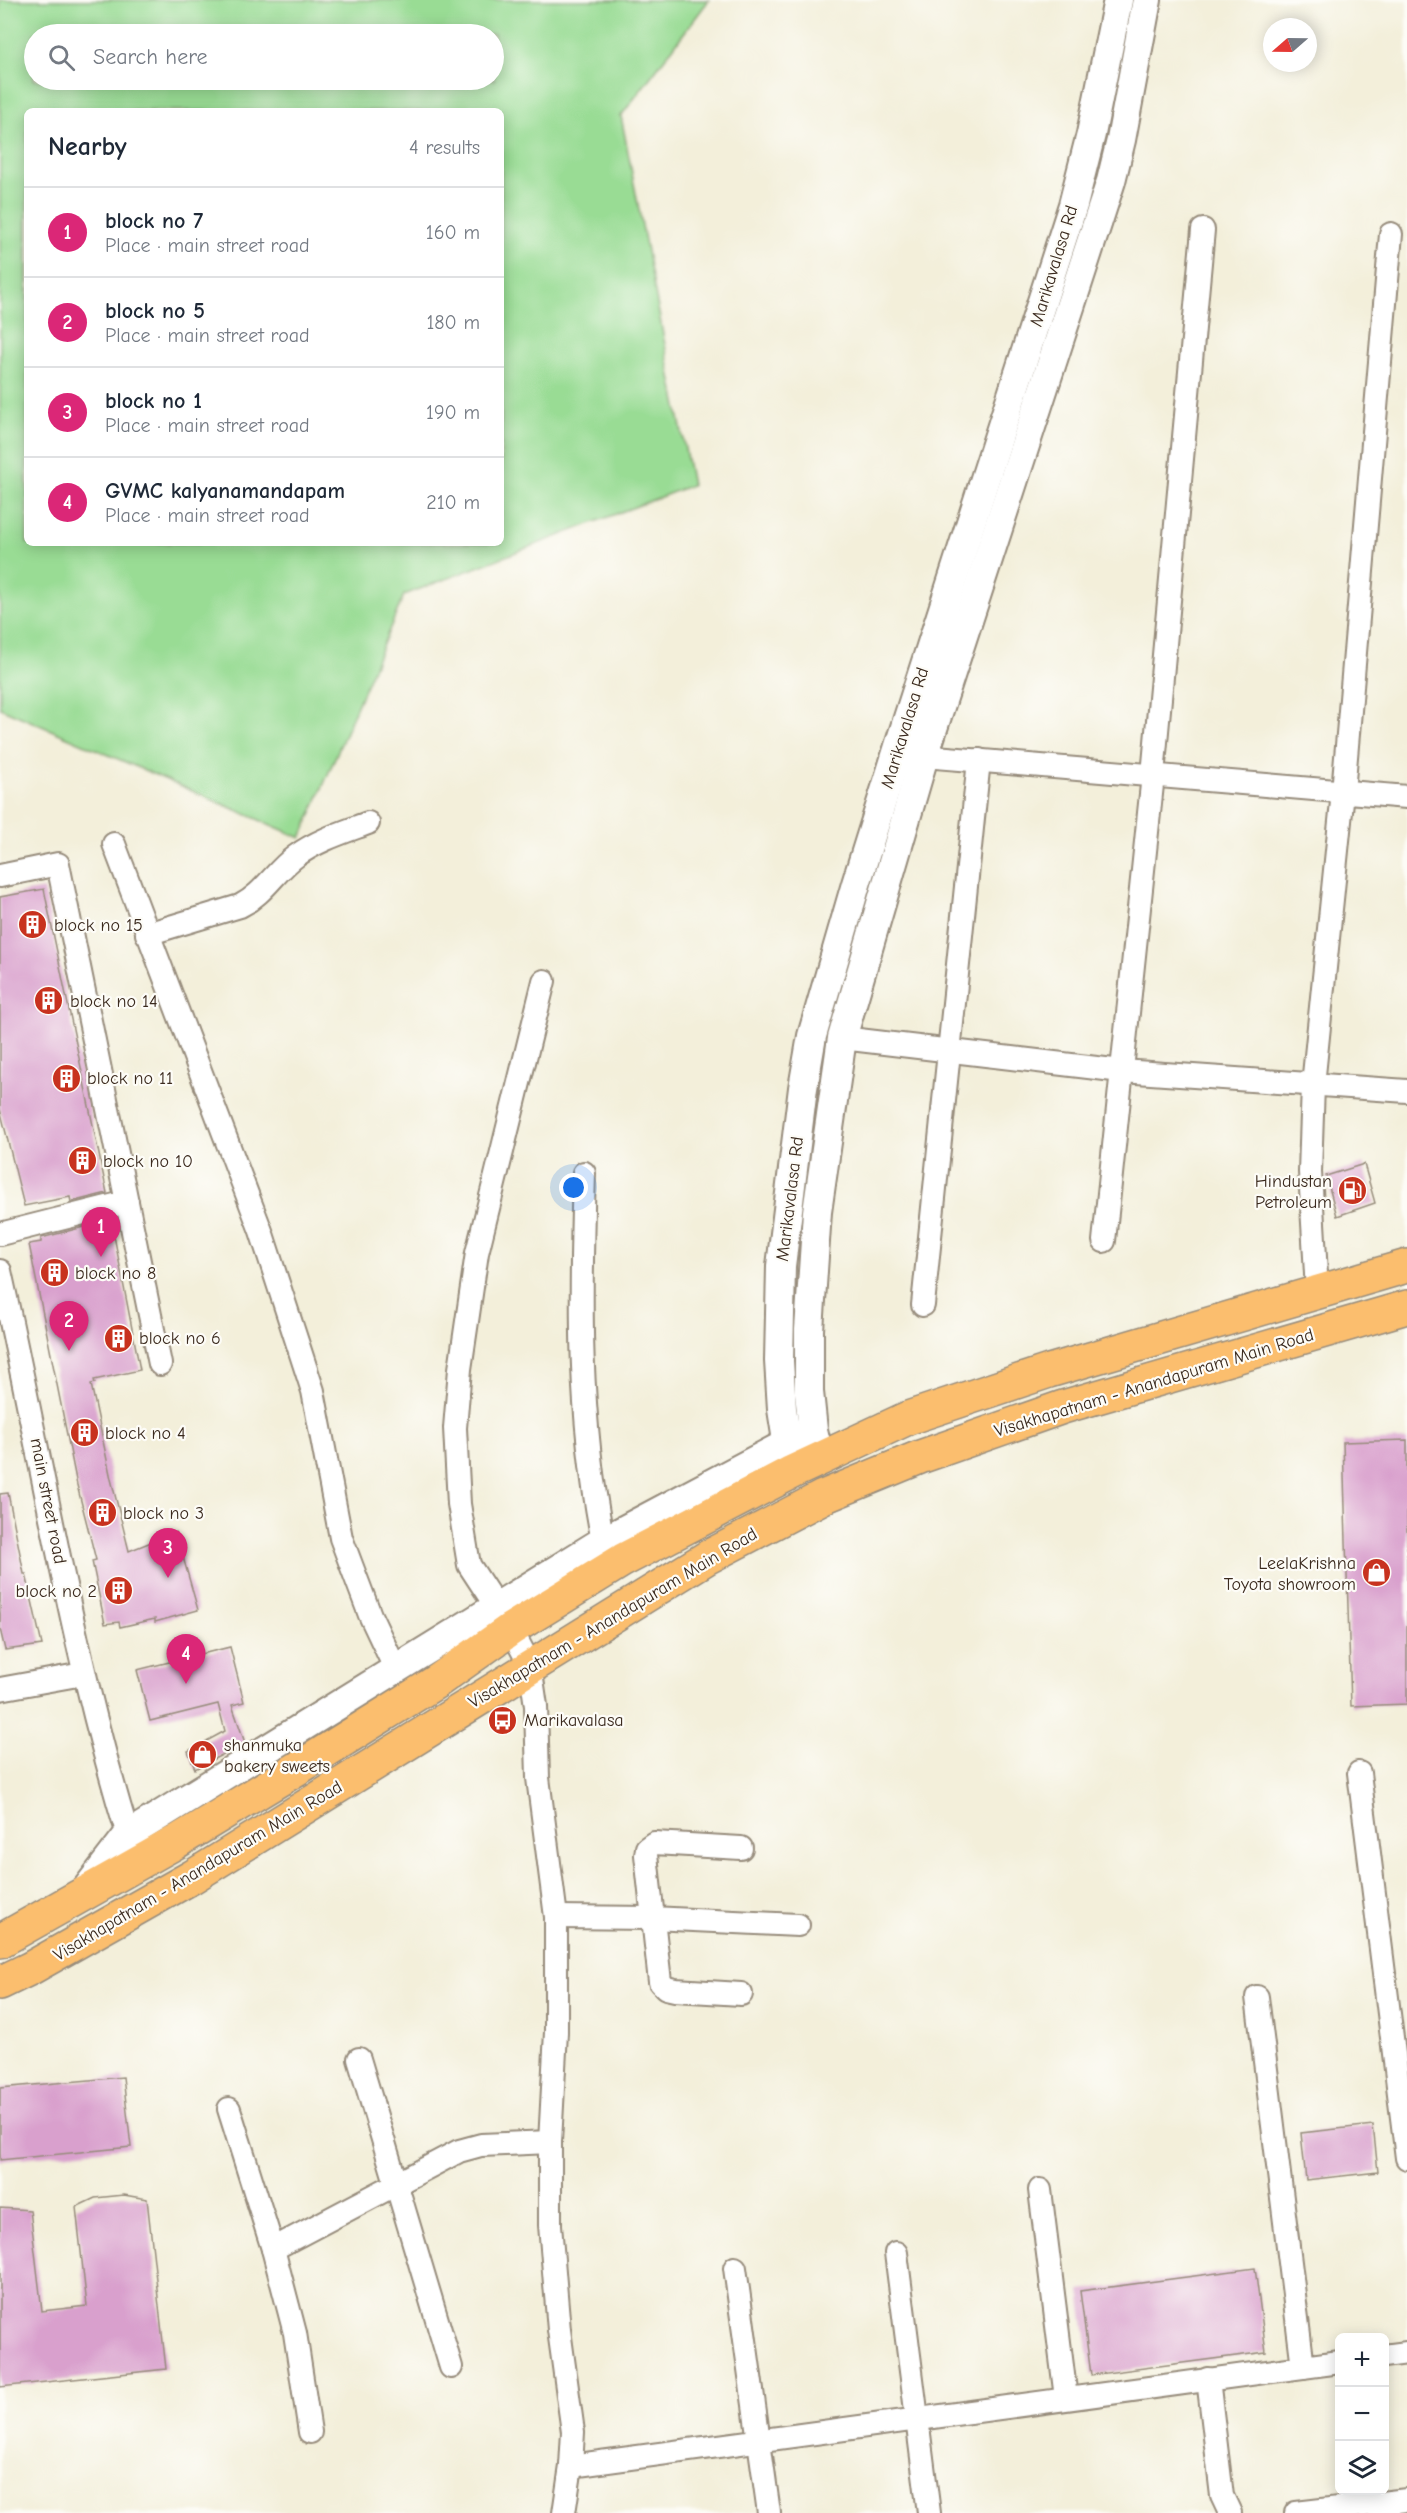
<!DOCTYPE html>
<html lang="en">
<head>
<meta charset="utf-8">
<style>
  :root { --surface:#fff; --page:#f6f6f7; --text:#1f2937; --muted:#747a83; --line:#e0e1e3; --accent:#db2777 }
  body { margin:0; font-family:"Comic Neue",sans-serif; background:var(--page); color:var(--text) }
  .controls { position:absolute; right:18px; bottom:18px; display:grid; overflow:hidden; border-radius:9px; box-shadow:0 3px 15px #0003 }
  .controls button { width:54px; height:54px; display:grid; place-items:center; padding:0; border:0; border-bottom:2px solid var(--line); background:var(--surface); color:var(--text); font:30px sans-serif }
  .compass { position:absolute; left:1263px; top:18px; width:54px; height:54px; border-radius:50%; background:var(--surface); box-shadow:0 3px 15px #0003; rotate:250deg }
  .you { position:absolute; left:574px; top:1188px; width:21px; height:21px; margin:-15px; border:4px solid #fff; border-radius:50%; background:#1a73e8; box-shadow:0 0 0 9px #1a73e833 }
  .badge { display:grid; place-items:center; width:39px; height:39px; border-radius:50%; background:var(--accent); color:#fff; font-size:20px; font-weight:700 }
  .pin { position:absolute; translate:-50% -50px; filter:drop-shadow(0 2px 3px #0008) }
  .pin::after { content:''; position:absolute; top:32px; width:21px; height:18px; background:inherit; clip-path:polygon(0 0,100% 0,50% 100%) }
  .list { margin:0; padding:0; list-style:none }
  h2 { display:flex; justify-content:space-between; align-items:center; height:78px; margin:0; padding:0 24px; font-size:26px }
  h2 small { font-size:20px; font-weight:400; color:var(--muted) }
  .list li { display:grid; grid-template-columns:39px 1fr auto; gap:18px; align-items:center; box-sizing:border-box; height:90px; padding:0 24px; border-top:2px solid var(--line) }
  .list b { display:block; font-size:22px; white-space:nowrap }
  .list p { margin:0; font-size:20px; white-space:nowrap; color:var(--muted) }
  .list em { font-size:20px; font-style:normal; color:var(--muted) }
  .icon { flex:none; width:33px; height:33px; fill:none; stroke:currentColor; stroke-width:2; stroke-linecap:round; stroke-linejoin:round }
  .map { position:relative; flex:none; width:1407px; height:2513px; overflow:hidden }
  .search { position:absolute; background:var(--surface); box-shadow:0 3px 15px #0003; left:24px; top:24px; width:480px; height:66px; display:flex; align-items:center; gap:15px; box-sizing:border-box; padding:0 21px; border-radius:33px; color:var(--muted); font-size:22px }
  .panel { position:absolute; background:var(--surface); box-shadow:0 3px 15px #0003; left:24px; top:108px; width:480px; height:438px; border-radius:9px }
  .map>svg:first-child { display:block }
  .green { fill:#99dc94; stroke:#6a8359; stroke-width:1.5; fill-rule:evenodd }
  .building { fill:#d9a0cd }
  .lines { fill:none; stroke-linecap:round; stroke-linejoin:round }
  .minor-casing { stroke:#978c7c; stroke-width:26 }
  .tertiary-casing { stroke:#978c7c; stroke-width:32 }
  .primary-casing { stroke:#978c7c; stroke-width:36 }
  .minor { stroke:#fff; stroke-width:22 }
  .tertiary { stroke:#fff; stroke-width:28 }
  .primary { stroke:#fbbe6e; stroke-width:33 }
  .labels { text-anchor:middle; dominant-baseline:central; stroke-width:4.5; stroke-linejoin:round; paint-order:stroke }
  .street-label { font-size:18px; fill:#3b2a1e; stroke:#fdfcf7 }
  .poi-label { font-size:18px; fill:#3b2a1e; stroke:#fdfcf7; text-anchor:start }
</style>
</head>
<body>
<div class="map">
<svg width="1407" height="2513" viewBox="0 0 1407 2513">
  <rect width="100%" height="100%" fill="#fdfcf7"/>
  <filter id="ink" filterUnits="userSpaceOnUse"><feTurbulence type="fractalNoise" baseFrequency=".0167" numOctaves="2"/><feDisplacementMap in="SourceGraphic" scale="12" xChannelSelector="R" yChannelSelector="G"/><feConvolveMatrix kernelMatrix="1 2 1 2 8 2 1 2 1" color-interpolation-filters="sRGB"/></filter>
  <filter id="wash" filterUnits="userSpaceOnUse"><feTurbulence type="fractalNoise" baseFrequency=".008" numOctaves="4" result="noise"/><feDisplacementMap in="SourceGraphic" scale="24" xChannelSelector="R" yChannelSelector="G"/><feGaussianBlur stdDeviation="1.35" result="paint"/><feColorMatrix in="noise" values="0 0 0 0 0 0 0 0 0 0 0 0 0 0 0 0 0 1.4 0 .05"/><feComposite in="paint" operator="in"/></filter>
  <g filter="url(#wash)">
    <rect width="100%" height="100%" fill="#f3efda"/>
    <path class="green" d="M0,0H709L621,116L692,485L404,595L301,838L0,708ZM34,34H494V80H34ZM27,111H501V543H27Z"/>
    <g id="blocks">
      <g class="building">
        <path d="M44,889L107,1193L71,1202L70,1197L24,1206L0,1109V897Z"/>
        <path d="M1364,1164L1375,1203L1337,1216L1326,1176Z"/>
        <path d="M111,1220L140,1370L94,1380L95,1383L91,1384L111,1479L129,1551L176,1532L198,1610L155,1622V1619L120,1627L119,1622L105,1624L92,1561L96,1560L77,1485L29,1244L41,1242V1238Z"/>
        <path d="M1407,1440V1704L1351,1706L1343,1442Z"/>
        <path d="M8,1493L24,1574H26L42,1645L5,1650L0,1629V1494Z"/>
        <path d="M230,1647L244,1702L232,1705L245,1743L195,1769L188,1751L225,1731L218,1704L150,1721L137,1670Z"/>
        <path d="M123,2077L131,2147L0,2160V2088Z"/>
        <path d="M1373,2125L1378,2172L1306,2180L1301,2133Z"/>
        <path d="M124,2195L147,2199L166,2369L0,2387V2208L30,2210L42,2311L87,2306L76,2207L95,2198Z"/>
        <path d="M1255,2268L1266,2352L1091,2375L1080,2291Z"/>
      </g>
    </g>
  </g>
  <g filter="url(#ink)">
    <use href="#blocks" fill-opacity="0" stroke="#978c7c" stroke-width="1.5"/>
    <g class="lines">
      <defs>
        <g id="minor">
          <path d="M924,756L1407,797"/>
          <path d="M114,844L261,1231L313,1391L341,1538L370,1615L396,1670"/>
          <path d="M0,876L58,864L160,1364"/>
          <path d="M147,934L240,906C264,894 275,871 296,856C318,840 344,832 368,823"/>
          <path d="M544,981L477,1253L460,1369L455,1428L459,1504L469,1565L511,1629L530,1665L536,1706L538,1778L556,1917V2032L550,2142V2225L559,2330L573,2432L571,2466L564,2513"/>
          <path d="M842,1038L1122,1071L1407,1091"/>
          <path d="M584,1173C580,1301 578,1414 603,1541"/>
          <path d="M0,1234L127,1202"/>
          <path d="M1104,1241L1153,775L1203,230"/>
          <path d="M0,1271C42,1459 71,1650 128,1835"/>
          <path d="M1317,1291L1310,1172L1313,1085L1343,792L1391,234"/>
          <path d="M923,1305L979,760"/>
          <path d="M0,1689L83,1674"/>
          <path d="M1359,1773L1407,2158"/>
          <path d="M556,1917L652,1918L798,1925"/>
          <path d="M741,1994L675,1990L666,1988L660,1982L646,1855L647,1848L654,1843L741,1848"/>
          <path d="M1257,1997L1303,2367"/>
          <path d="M359,2059L451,2367"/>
          <path d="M229,2109L273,2249L295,2333L310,2432"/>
          <path d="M1040,2190L1066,2398"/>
          <path d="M273,2249L459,2151L481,2145L550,2142"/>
          <path d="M896,2253L929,2513"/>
          <path d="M735,2268L769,2513"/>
          <path d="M1384,2356L1407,2353"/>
          <path d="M1208,2379L1222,2496L1230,2513"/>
          <path d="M571,2466L1340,2362"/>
          <path d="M1296,2513L1407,2500"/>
        </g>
        <g id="tertiary">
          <path d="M820,1459L813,1430L809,1392V1330L817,1212L842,1038L924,756L1111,181L1121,140L1147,0"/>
          <path d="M792,1472L782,1409L779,1361L781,1266L803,1088L812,1036L856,884L900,743L1073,205L1091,134L1118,0"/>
          <path d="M84,1892L128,1835L603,1541L801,1436"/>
        </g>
        <g id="primary">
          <path d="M0,1941L176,1842L308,1762L436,1682L511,1629L623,1560L792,1472L908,1418L1049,1371L1407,1266"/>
          <path d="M0,1983L31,1968L192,1877L708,1557L823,1497L920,1457L1063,1407L1407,1307"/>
        </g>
      </defs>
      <use href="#minor" class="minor-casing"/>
      <use href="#tertiary" class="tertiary-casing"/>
      <use href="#primary" class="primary-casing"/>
      <use href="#minor" class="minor"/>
      <use href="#tertiary" class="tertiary"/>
      <use href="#primary" class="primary"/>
    </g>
  </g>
  <defs>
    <symbol id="building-disc" viewBox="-11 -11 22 22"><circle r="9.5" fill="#c8321e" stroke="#fdfcf7"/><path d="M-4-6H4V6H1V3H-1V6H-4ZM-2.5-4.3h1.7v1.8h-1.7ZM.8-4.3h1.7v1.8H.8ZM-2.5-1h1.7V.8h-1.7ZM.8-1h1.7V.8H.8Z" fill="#fff"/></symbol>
    <symbol id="fuel-disc" viewBox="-11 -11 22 22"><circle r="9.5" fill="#c8321e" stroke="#fdfcf7"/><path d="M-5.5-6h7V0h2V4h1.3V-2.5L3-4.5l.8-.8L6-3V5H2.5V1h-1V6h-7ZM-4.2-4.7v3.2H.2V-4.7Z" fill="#fff"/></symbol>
    <symbol id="shop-disc" viewBox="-11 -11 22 22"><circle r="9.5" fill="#c8321e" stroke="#fdfcf7"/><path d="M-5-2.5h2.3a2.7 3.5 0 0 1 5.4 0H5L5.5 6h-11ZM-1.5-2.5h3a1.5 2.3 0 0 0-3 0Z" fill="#fff"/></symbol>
    <symbol id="bus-disc" viewBox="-11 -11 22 22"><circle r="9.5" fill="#c8321e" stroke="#fdfcf7"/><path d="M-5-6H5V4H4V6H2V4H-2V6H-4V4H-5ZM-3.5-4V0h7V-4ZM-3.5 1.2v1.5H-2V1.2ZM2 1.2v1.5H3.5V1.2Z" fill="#fff"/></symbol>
  </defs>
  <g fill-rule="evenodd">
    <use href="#building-disc" x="16" y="908" width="33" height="33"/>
    <use href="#building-disc" x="32" y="984" width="33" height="33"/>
    <use href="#building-disc" x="50" y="1062" width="33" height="33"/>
    <use href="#building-disc" x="66" y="1144" width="33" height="33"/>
    <use href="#fuel-disc" x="1336" y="1174" width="33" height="33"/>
    <use href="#building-disc" x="38" y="1256" width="33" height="33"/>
    <use href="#building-disc" x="102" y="1322" width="33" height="33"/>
    <use href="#building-disc" x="68" y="1416" width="33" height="33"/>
    <use href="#building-disc" x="86" y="1496" width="33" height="33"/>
    <use href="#shop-disc" x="1360" y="1556" width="33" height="33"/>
    <use href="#building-disc" x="102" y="1574" width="33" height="33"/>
    <use href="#bus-disc" x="486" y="1704" width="33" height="33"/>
    <use href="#shop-disc" x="186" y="1738" width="33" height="33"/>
  </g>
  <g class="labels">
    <g class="street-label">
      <text transform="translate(1054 266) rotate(-73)">Marikavalasa Rd</text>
      <text transform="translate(905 728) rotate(-73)">Marikavalasa Rd</text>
      <text transform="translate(790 1199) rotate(-83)">Marikavalasa Rd</text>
      <text transform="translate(1154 1383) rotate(-17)">Visakhapatnam - Anandapuram Main Road</text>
      <text transform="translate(48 1501) rotate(79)">main street road</text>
      <text transform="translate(613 1618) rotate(-31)">Visakhapatnam - Anandapuram Main Road</text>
      <text transform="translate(198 1871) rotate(-31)">Visakhapatnam - Anandapuram Main Road</text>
    </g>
    <g class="poi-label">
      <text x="54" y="925">block no 15</text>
      <text x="70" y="1001">block no 14</text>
      <text x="87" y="1078">block no 11</text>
      <text x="103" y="1161">block no 10</text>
      <text x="1332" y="1181" text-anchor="end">Hindustan<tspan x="1332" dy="21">Petroleum</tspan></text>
      <text x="75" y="1273">block no 8</text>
      <text x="139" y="1338">block no 6</text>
      <text x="105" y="1433">block no 4</text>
      <text x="123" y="1513">block no 3</text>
      <text x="1356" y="1563" text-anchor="end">LeelaKrishna<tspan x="1356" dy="21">Toyota showroom</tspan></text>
      <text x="97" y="1591" text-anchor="end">block no 2</text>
      <text x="524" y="1720">Marikavalasa</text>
      <text x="224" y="1745">shanmuka<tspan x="224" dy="21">bakery sweets</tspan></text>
    </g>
  </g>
</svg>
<div class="controls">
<button>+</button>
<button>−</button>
<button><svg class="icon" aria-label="layers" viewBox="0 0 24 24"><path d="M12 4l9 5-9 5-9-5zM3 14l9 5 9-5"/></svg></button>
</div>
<svg class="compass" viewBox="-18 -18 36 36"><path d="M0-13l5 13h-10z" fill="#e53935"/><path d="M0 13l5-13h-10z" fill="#747a83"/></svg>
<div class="you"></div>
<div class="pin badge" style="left:101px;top:1257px">1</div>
<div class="pin badge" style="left:69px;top:1351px">2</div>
<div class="pin badge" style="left:168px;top:1578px">3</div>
<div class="pin badge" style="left:186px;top:1684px">4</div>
<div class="search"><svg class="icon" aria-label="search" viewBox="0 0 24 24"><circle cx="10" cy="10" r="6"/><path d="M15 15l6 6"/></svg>Search here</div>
<section class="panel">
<h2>Nearby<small>4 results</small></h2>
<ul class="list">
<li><span class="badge">1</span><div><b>block no 7</b><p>Place · main street road</p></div><em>160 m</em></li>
<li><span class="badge">2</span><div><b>block no 5</b><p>Place · main street road</p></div><em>180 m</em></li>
<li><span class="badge">3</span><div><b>block no 1</b><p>Place · main street road</p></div><em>190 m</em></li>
<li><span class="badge">4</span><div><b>GVMC kalyanamandapam</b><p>Place · main street road</p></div><em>210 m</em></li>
</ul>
</section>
</div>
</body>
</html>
